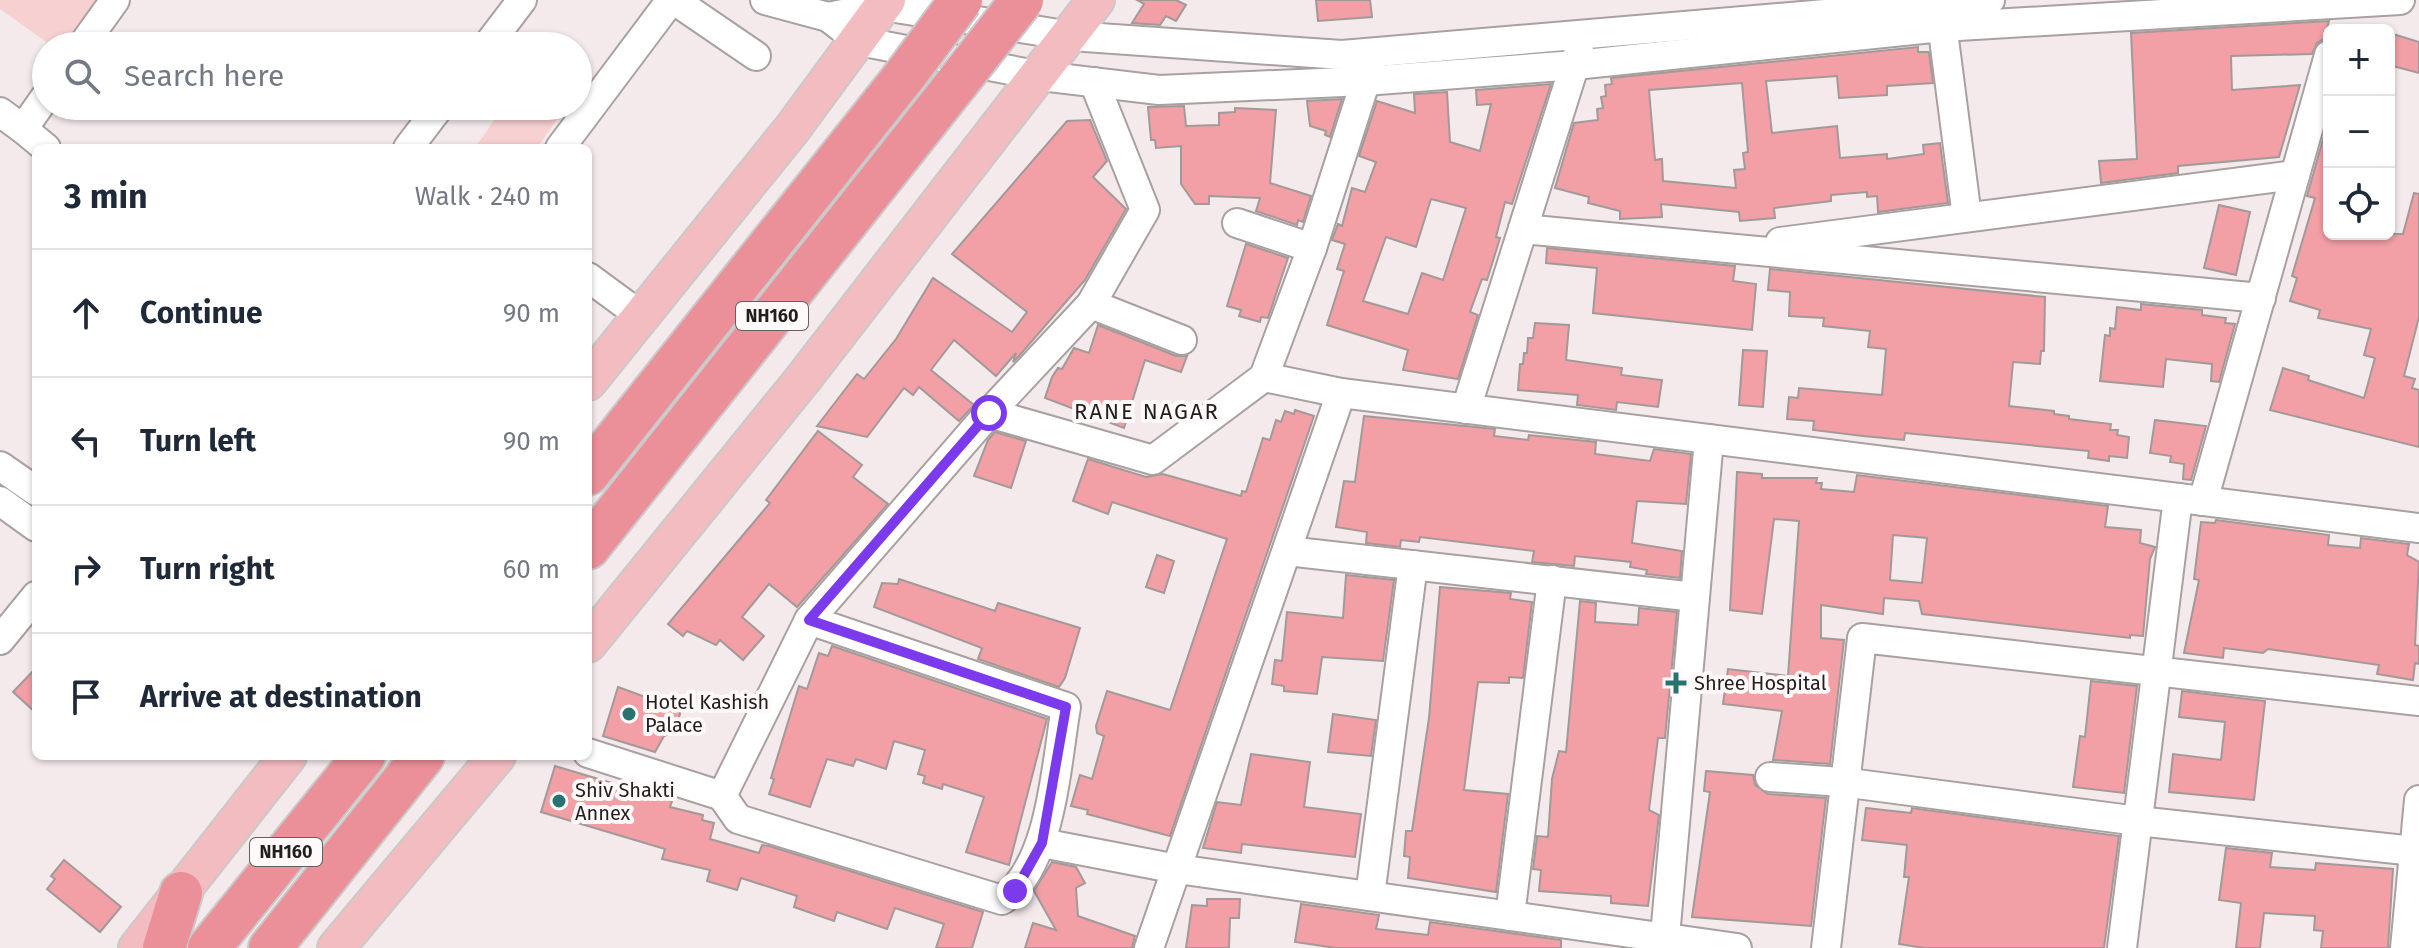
<!DOCTYPE html>
<html lang="en">
<head>
<meta charset="utf-8">
<style>
  :root { --surface:#fff; --page:#f6f6f7; --text:#1f2937; --muted:#747a83; --line:#e0e1e3 }
  body { margin:0; font-family:"Fira Sans",sans-serif; background:var(--page); color:var(--text) }
  .controls { position:absolute; right:24px; top:24px; display:grid; overflow:hidden; border-radius:12px; box-shadow:0 2px 6px #0004 }
  .controls button { width:72px; height:72px; display:grid; place-items:center; padding:0; border:0; border-bottom:2px solid var(--line); background:var(--surface); color:var(--text); font:40px sans-serif }
  .stop { position:absolute; width:24px; height:24px; margin:-18px; border:6px solid #7c3aed; border-radius:50%; background:#fff }
  .stop.end { background:#7c3aed; border-color:#fff; box-shadow:0 2px 8px #0008 }
  .list { margin:0; padding:0; list-style:none }
  h2 { display:flex; justify-content:space-between; align-items:center; height:104px; margin:0; padding:0 32px; font-size:34px }
  h2 small { font-size:26px; font-weight:400; color:var(--muted) }
  .list li { display:grid; grid-template-columns:52px 1fr auto; gap:24px; align-items:center; box-sizing:border-box; height:128px; padding:0 32px; border-top:2px solid var(--line) }
  .list b { display:block; font-size:30px; white-space:nowrap }
  .list em { font-size:26px; font-style:normal; color:var(--muted) }
  .icon { flex:none; width:44px; height:44px; fill:none; stroke:currentColor; stroke-width:2; stroke-linecap:round; stroke-linejoin:round }
  .map { position:relative; flex:none; width:2419px; height:948px; overflow:hidden }
  .search { position:absolute; background:var(--surface); box-shadow:0 2px 6px #0004; left:32px; top:32px; width:560px; height:88px; display:flex; align-items:center; gap:20px; box-sizing:border-box; padding:0 28px; border-radius:44px; color:var(--muted); font-size:30px }
  .panel { position:absolute; background:var(--surface); box-shadow:0 2px 6px #0004; left:32px; top:144px; width:560px; height:616px; border-radius:12px }
  .map>svg:first-child { display:block }
  .green { fill:#f7d0d2 }
  .building { fill:#f39fa6; stroke:#a29999; stroke-width:2; fill-rule:evenodd }
  .lines { fill:none; stroke-linecap:round; stroke-linejoin:round }
  .minor-casing { stroke:#a9a0a0; stroke-width:32 }
  .major-casing { stroke:#cac9c9; stroke-width:40 }
  .highway-casing { stroke:#cac9c9; stroke-width:46 }
  .minor { stroke:#fff; stroke-width:28 }
  .major { stroke:#f3bcc1; stroke-width:36 }
  .highway { stroke:#eb8f98; stroke-width:42 }
  .highway-bridge-casing { stroke:#cac9c9; stroke-width:46; stroke-linecap:butt }
  .highway-bridge { stroke:#eb8f98; stroke-width:42 }
  .route { stroke:#7c3aed; stroke-width:10 }
  .poi-dot { fill:#287371; stroke:#fff9f9; stroke-width:3 }
  .labels { text-anchor:middle; dominant-baseline:central; stroke-width:8; stroke-linejoin:round; paint-order:stroke }
  .shield { fill:#fff9f9; stroke:#646060; stroke-width:2 }
  .shield-label { font-size:18px; font-weight:bold; fill:#221e1e }
  .poi-label { font-size:20px; fill:#221e1e; stroke:#fff9f9; text-anchor:start }
  .neighbourhood-label { font-size:22px; letter-spacing:2px; fill:#221e1e; stroke:#fff9f9 }
</style>
</head>
<body>
<div class="map">
<svg width="2419" height="948" viewBox="0 0 2419 948">
  <rect width="100%" height="100%" fill="#f4eaeb"/>
  <g class="green">
    <path d="M0,0H100L67,46H52L0,9Z"/>
    <path d="M504,106H541L558,118L537,148H475Z"/>
  </g>
  <g class="building">
    <path d="M1137,0H1176L1186,5L1176,21L1166,16L1160,25L1132,23L1144,4Z"/>
    <path d="M1316,0H1370L1372,17L1318,21Z"/>
    <path d="M2329,21L2324,39L2317,43L2312,54L2231,56L2232,90L2300,85L2279,157L2178,166V173L2101,183L2099,161L2137,159L2131,33Z"/>
    <path d="M2393,34L2419,42V73L2389,65Z"/>
    <path d="M1918,47V52H1929L1933,83L1887,86V95L1839,98L1837,76L1766,81L1772,133L1837,126L1840,158L1887,154V159L1924,154L1923,145L1940,143L1948,203L1878,212L1877,196L1867,197V192L1831,195V201L1774,208L1775,218L1740,221L1739,212L1661,204L1662,217L1620,219V211L1588,203L1589,197L1555,188L1574,123L1598,120L1597,109L1603,108L1601,97L1606,96L1605,85L1612,84L1611,78ZM1742,83L1748,152L1743,153L1745,169L1734,170L1736,188L1663,181L1662,159L1655,160L1649,90Z"/>
    <path d="M1551,84L1512,204L1505,202L1496,237L1500,238L1487,280L1482,279L1470,312L1478,315L1458,379L1403,370L1408,350L1327,325L1344,271L1337,269L1345,244L1332,240L1338,224L1342,226L1352,188L1365,192L1376,162L1359,156L1377,101L1415,113L1414,94L1447,92L1450,142L1480,151L1491,104L1477,105L1476,90ZM1431,199L1466,208L1443,280L1422,273L1408,314L1363,301L1386,237L1416,247Z"/>
    <path d="M1342,99L1330,137L1325,135L1326,131L1310,126L1307,101Z"/>
    <path d="M1184,106L1186,126L1219,125V113L1235,112V108L1276,110L1270,183L1311,196L1303,222L1298,220L1297,225L1256,211L1260,198L1209,196V204H1195L1181,184V146L1156,148L1155,140H1151L1148,107Z"/>
    <path d="M1090,120L1107,161L1093,177L1126,209L1085,280L1019,356L1013,362L1016,353L996,376L954,340L931,370L974,405L959,421L919,387L913,395L904,388L867,437L817,426L857,374L864,379L896,339L933,278L1012,332L1027,312L952,254L1067,121Z"/>
    <path d="M2326,129H2329V234H2403L2414,193L2419,194V317L2404,376L2415,379L2412,388L2419,390V447L2270,410L2283,368L2309,376L2308,380L2364,398L2375,358L2364,355L2371,329L2318,318L2320,310L2290,301L2297,278L2292,276L2315,198L2307,196Z"/>
    <path d="M2219,205L2250,212L2236,275L2204,268Z"/>
    <path d="M1246,244L1288,258L1268,318L1261,317L1260,322L1239,316L1241,310L1227,306Z"/>
    <path d="M1547,248L1735,266L1733,281L1756,284L1752,330L1593,313L1597,268L1546,263Z"/>
    <path d="M1770,269L2045,297L2044,351H2041L2040,364L2013,362L2009,406L2054,411V414L2069,416V419L2111,424L2110,430H2118L2117,435L2129,437L2127,458L2109,456V461L2088,458L2089,451L1905,433L1904,440L1863,436L1813,430L1814,421L1787,419L1789,397L1798,398L1799,388L1882,395L1886,349L1868,347L1870,331L1823,326L1824,318L1789,316L1790,292L1768,290Z"/>
    <path d="M2141,304L2202,310V315L2226,318L2225,323L2235,324L2219,382L2211,381L2212,364L2166,359L2163,387L2100,381L2105,335L2110,336V328L2115,329L2117,307L2141,310Z"/>
    <path d="M1535,323L1569,325L1566,360L1622,368L1621,375L1662,380L1658,407L1617,402L1616,410L1577,405L1578,395L1518,390L1520,364H1523L1524,353H1527L1528,338H1533Z"/>
    <path d="M1098,325L1176,356H1187L1181,372L1145,360L1124,428L1045,398L1052,377L1058,368L1062,369L1074,348L1089,353Z"/>
    <path d="M1743,350L1767,351L1763,407L1739,405Z"/>
    <path d="M1295,410L1314,416L1170,836L1087,814L1088,810L1071,806L1080,775L1092,779L1104,736L1097,733L1096,726L1107,691L1170,710L1227,539L1112,502L1108,514L1073,501L1088,459L1146,477L1163,474L1241,496L1242,491L1246,492L1263,438L1270,440L1276,420L1281,422L1285,411L1294,414Z"/>
    <path d="M1364,416L1495,429L1494,436L1528,440L1529,435L1596,442L1595,454L1650,461L1654,449L1691,454L1686,504L1637,501L1632,543L1682,551L1680,578L1646,574L1647,570L1630,567L1631,562L1575,556L1574,566L1532,562L1534,551L1420,537L1419,542L1401,540L1400,547L1366,543L1367,532L1336,527L1344,481L1355,482Z"/>
    <path d="M2155,420L2206,426L2191,480L2183,479L2184,464L2170,462L2171,456L2150,453Z"/>
    <path d="M818,431L862,465L853,477L888,504L797,607L769,584L742,617L764,636L743,660L720,640L716,645L687,631L683,636L668,624L770,503L766,500Z"/>
    <path d="M995,432L1026,441L1011,488L974,476L988,440Z"/>
    <path d="M1737,472L1762,474V478H1817L1816,483H1822L1821,489L1854,492L1857,475L2108,506L2105,527L2141,530L2140,543L2155,547L2150,559L2143,636L2130,635V638L1922,614L1919,601L1884,598L1883,614L1821,605V638L1844,640L1830,764L1773,760L1782,711L1723,704L1728,669L1788,676L1799,521L1774,519L1762,614L1730,610ZM1893,535L1927,538L1922,583L1890,580Z"/>
    <path d="M2216,520L2329,535L2328,545L2360,548L2361,538L2409,544L2407,555L2419,562L2415,645L2419,646V664L2415,663L2413,680L2377,674L2379,665L2268,649L2263,653L2224,648L2223,658L2184,653L2199,580L2194,579L2201,522L2215,523Z"/>
    <path d="M1157,555L1174,561L1164,593L1146,587Z"/>
    <path d="M1346,575L1394,580L1383,661L1322,657L1317,694L1284,691V686L1272,684L1275,660L1282,661L1287,612L1343,618Z"/>
    <path d="M899,579L995,611L998,603L1080,628L1065,678L1059,687L978,659L982,648L874,607L882,583L898,584Z"/>
    <path d="M1440,587L1511,593L1510,599L1532,602L1523,678L1509,677V683L1478,682L1464,790L1508,794L1496,892L1408,878L1410,857L1404,856L1406,831H1412L1429,718Z"/>
    <path d="M1580,601L1596,603L1595,622L1638,625L1639,608L1677,612L1665,738H1658L1649,810L1659,815L1648,906L1611,903V896L1539,891L1541,870L1533,869L1537,836L1548,837L1552,779L1559,751L1566,752Z"/>
    <path d="M832,646L1047,719L1009,865L966,852L984,797L943,784L942,789L923,783L925,776L918,774L925,750L894,741L886,769L856,759L853,766L827,759L810,807L769,794L774,779L771,778L799,686L807,689L819,653L828,656Z"/>
    <path d="M36,668V713L13,692Z"/>
    <path d="M2091,681L2137,686L2124,793L2073,787L2080,736L2085,737Z"/>
    <path d="M618,687L681,710L675,732L664,736L655,752L603,736Z"/>
    <path d="M2182,691L2265,701L2254,800L2169,792L2173,754L2221,760L2225,722L2179,717Z"/>
    <path d="M1333,714L1376,720L1371,756L1328,752Z"/>
    <path d="M1251,754L1310,762L1304,807L1361,814L1355,857L1242,844L1241,853L1203,848L1217,802L1241,805Z"/>
    <path d="M555,766L672,801L670,807L703,815L702,820L714,823L710,839L759,853L762,845L769,846L983,912L972,948H936L944,924L895,908L887,929L837,912L834,921L794,907L797,896L741,878L737,890L707,881L710,870L662,859L665,849L541,812Z"/>
    <path d="M1706,771L1753,775L1755,785L1768,794L1826,798L1811,926L1692,917L1710,792L1704,791Z"/>
    <path d="M1866,808L1911,813L1912,808L2119,836L2104,948H1924L1899,944L1909,877H1904L1907,845L1862,840Z"/>
    <path d="M2226,848L2272,853L2270,867L2315,870L2316,863L2393,869L2388,948H2321L2323,931L2314,930L2315,916L2264,913L2260,948H2236L2241,903L2219,900Z"/>
    <path d="M64,860L121,907L100,932L47,889L55,879L51,876Z"/>
    <path d="M1052,862L1076,867L1085,883L1076,888L1078,916L1135,936L1132,948H1025L1033,923L1056,930L1034,891Z"/>
    <path d="M1207,899H1240L1239,918H1230L1229,948H1186L1192,905L1207,906Z"/>
    <path d="M1301,904L1379,915L1376,929L1428,935L1430,922L1561,940V948H1336L1295,942Z"/>
  </g>
  <g class="lines">
    <defs>
      <g id="minor">
        <path d="M674,0L756,56"/>
        <path d="M765,0L828,17L859,41L1041,76L1159,90L1365,81L1575,65L1942,27L2400,0"/>
        <path d="M1940,8L1967,217"/>
        <path d="M828,17L883,6L1071,36L1342,55L1990,0"/>
        <path d="M82,46L115,0"/>
        <path d="M487,46L522,0"/>
        <path d="M0,112L23,129L46,96"/>
        <path d="M23,129L46,148"/>
        <path d="M408,148L440,106"/>
        <path d="M560,148L671,0"/>
        <path d="M1237,223L1312,248"/>
        <path d="M1523,229L2261,298"/>
        <path d="M1780,242L2295,175"/>
        <path d="M588,277L641,316"/>
        <path d="M1091,304L1182,340"/>
        <path d="M1264,377L1341,393L2419,528"/>
        <path d="M1466,409L1579,51"/>
        <path d="M989,413L1153,460L1264,377L1312,248L1371,64"/>
        <path d="M0,466L36,491"/>
        <path d="M0,501L36,527"/>
        <path d="M2203,501L2329,55"/>
        <path d="M1287,551L1695,597"/>
        <path d="M0,640L36,596"/>
        <path d="M588,753L722,796L809,620L989,413L1091,304L1145,210L1094,82"/>
        <path d="M1770,777L1842,782L2138,821L2414,851"/>
        <path d="M722,796L738,819L1002,900C1052,865 1056,764 1066,707L809,620"/>
        <path d="M1042,843L1177,869L1737,948"/>
        <path d="M1370,896L1413,565"/>
        <path d="M1510,916L1552,580"/>
        <path d="M1149,948L1341,393"/>
        <path d="M1664,948L1709,439"/>
        <path d="M1826,948L1862,638L2419,701"/>
        <path d="M2122,948L2178,498"/>
        <path d="M2405,948L2419,800"/>
      </g>
      <g id="major">
        <path d="M588,382L792,129L887,0"/>
        <path d="M588,644L803,379L1096,0"/>
        <path d="M137,948L288,756"/>
        <path d="M336,948L497,756"/>
      </g>
      <g id="highway">
        <path d="M588,474L906,74"/>
        <path d="M588,548L957,83"/>
        <path d="M164,948L181,893"/>
        <path d="M209,948L364,756"/>
        <path d="M270,948L423,756"/>
      </g>
    </defs>
    <use href="#minor" class="minor-casing"/>
    <use href="#major" class="major-casing"/>
    <use href="#highway" class="highway-casing"/>
    <use href="#minor" class="minor"/>
    <use href="#major" class="major"/>
    <use href="#highway" class="highway"/>
    <defs>
      <g id="highway-bridge">
        <path d="M906,74L961,0"/>
        <path d="M957,83L1022,0"/>
      </g>
    </defs>
    <use href="#highway-bridge" class="highway-bridge-casing"/>
    <use href="#highway-bridge" class="highway-bridge"/>
  </g>
  <g class="lines">
    <path class="route" d="M989,413L809,620L1066,707L1042,843L1015,891"/>
  </g>
  <g class="poi-dot">
    <path d="M1672 671h8v8h8v8h-8v8h-8v-8h-8v-8h8z"/>
    <circle cx="629" cy="714" r="8"/>
    <circle cx="559" cy="801" r="8"/>
  </g>
  <g class="labels">
    <g class="shield">
      <rect x="736" y="302" width="72" height="28" rx="6"/>
      <rect x="250" y="838" width="72" height="28" rx="6"/>
    </g>
    <g class="shield-label">
      <text x="772" y="316">NH160</text>
      <text x="286" y="852">NH160</text>
    </g>
    <g class="poi-label">
      <text x="1694" y="683">Shree Hospital</text>
      <text x="645" y="702">Hotel Kashish<tspan x="645" dy="23">Palace</tspan></text>
      <text x="575" y="790">Shiv Shakti<tspan x="575" dy="23">Annex</tspan></text>
    </g>
    <g class="neighbourhood-label">
      <text x="1147" y="411">RANE NAGAR</text>
    </g>
  </g>
</svg>
<div class="controls">
<button>+</button>
<button>−</button>
<button><svg class="icon" aria-label="locate" viewBox="0 0 24 24"><circle cx="12" cy="12" r="6"/><path d="M12 2v4M12 18v4M2 12h4M18 12h4"/></svg></button>
</div>
<div class="stop" style="left:989px;top:413px"></div>
<div class="stop end" style="left:1015px;top:891px"></div>
<div class="search"><svg class="icon" aria-label="search" viewBox="0 0 24 24"><circle cx="10" cy="10" r="6"/><path d="M15 15l6 6"/></svg>Search here</div>
<section class="panel">
<h2>3 min<small>Walk · 240 m</small></h2>
<ul class="list">
<li><svg class="icon" aria-label="ahead" viewBox="0 0 24 24"><path d="M12 20V5M6 11l6-6 6 6"/></svg><div><b>Continue</b></div><em>90 m</em></li>
<li><svg class="icon" aria-label="left" viewBox="0 0 24 24"><path d="M17 20v-9H6M10 6l-5 5 5 5"/></svg><div><b>Turn left</b></div><em>90 m</em></li>
<li><svg class="icon" aria-label="right" viewBox="0 0 24 24"><path d="M7 20v-9h11M14 6l5 5-5 5"/></svg><div><b>Turn right</b></div><em>60 m</em></li>
<li><svg class="icon" aria-label="arrive" viewBox="0 0 24 24"><path d="M6 21V4h12l-3 4 3 4H6"/></svg><div><b>Arrive at destination</b></div></li>
</ul>
</section>
</div>
</body>
</html>
